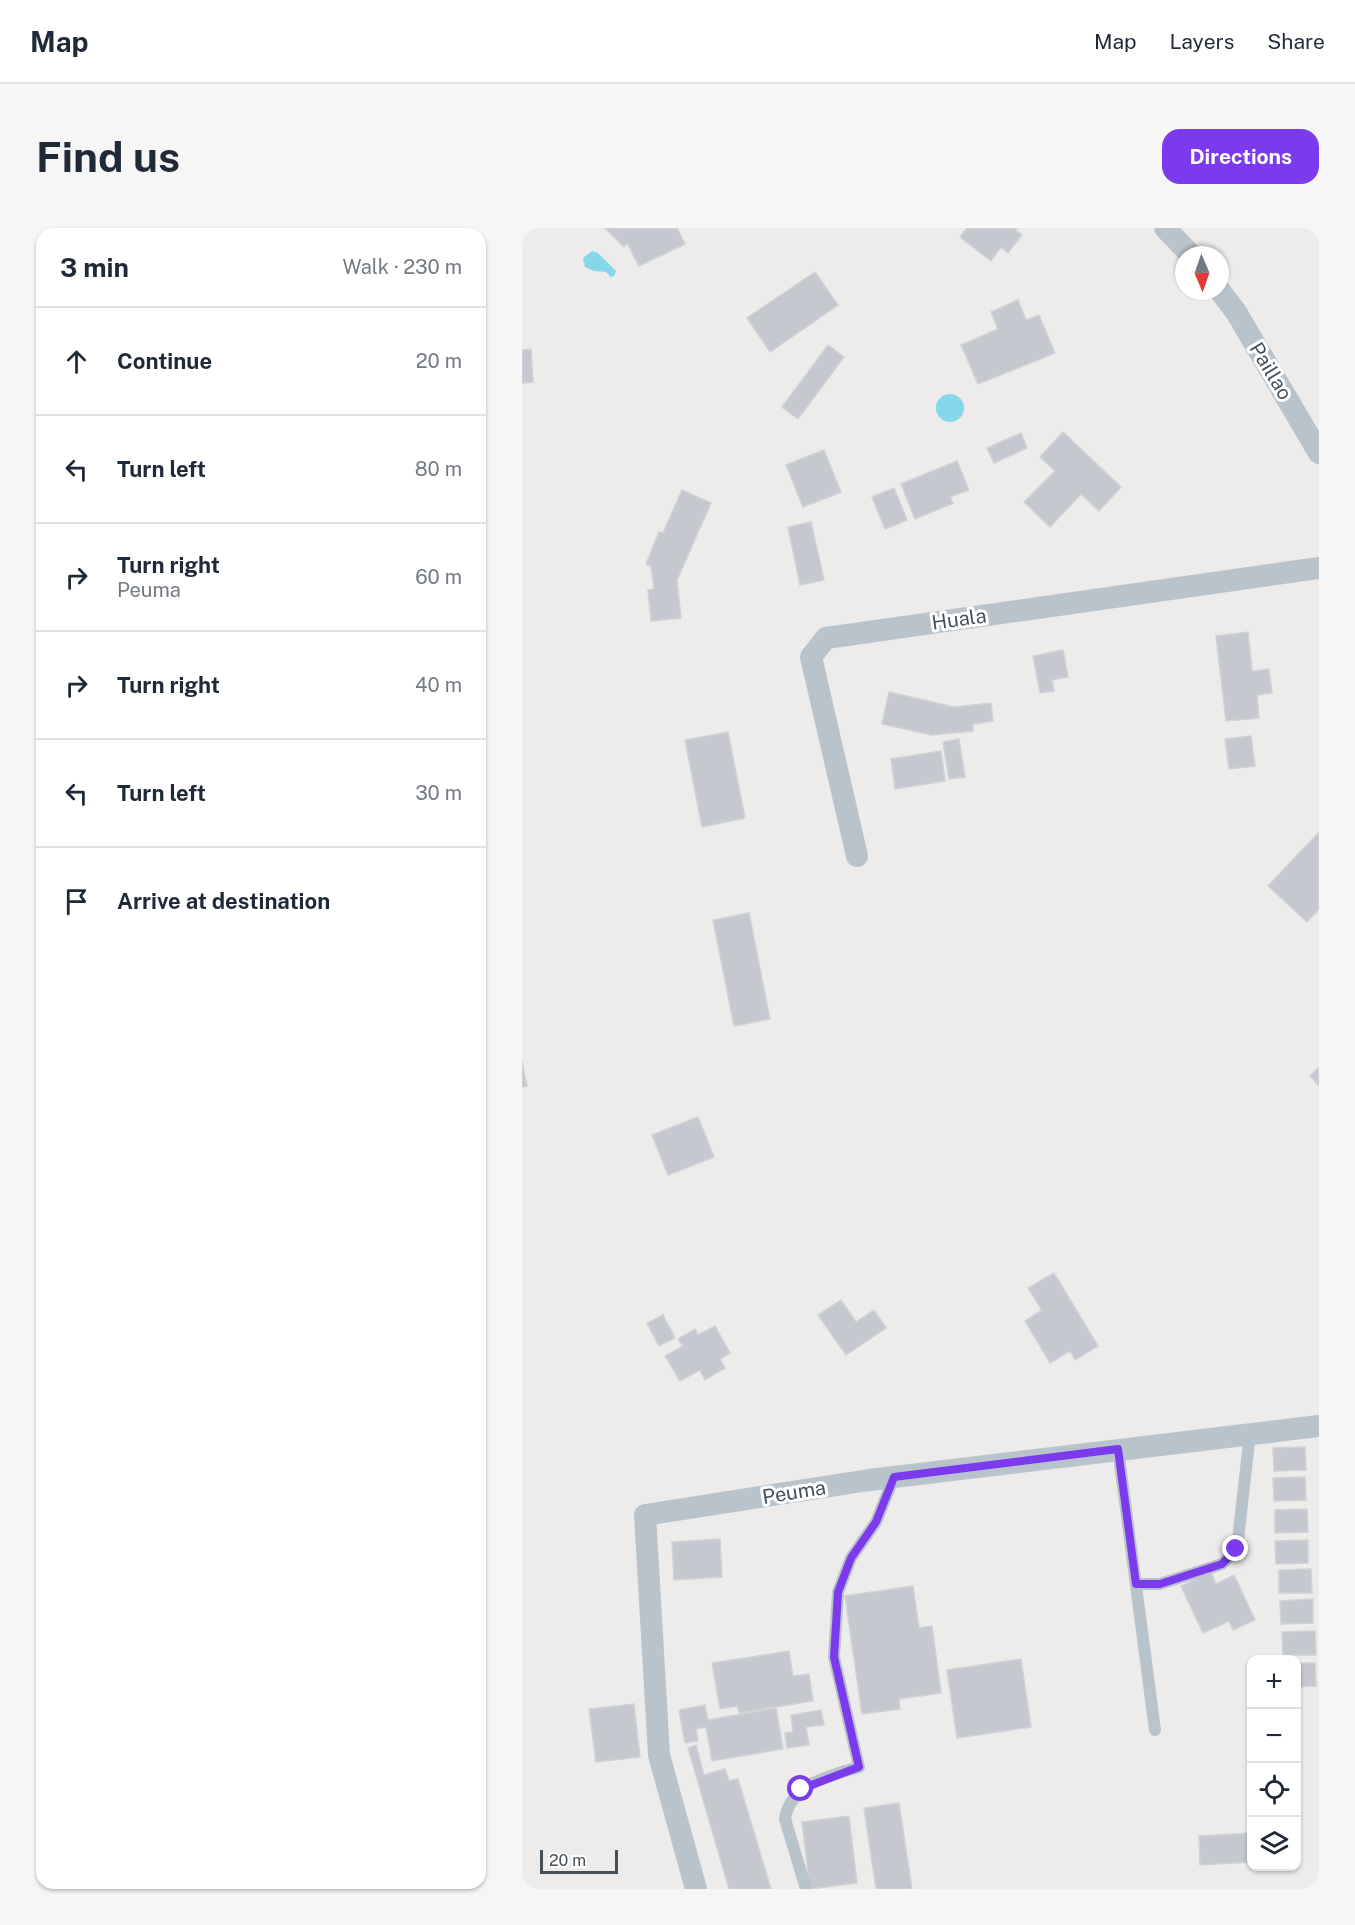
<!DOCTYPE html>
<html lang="en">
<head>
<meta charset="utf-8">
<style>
  :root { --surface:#fff; --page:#f6f6f7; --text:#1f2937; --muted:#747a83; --line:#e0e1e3; --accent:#7c3aed }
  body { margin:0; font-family:"Public Sans",sans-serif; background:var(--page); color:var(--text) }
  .controls { position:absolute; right:18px; bottom:18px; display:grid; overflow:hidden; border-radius:12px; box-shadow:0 2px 4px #0004 }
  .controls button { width:54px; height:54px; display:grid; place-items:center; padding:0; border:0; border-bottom:2px solid var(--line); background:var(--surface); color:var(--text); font:30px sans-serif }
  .compass { position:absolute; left:653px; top:18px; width:54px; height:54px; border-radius:50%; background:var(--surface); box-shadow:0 2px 4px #0004; rotate:178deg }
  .scale { position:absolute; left:18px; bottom:15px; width:78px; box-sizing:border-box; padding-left:6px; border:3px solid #444f58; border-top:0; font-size:16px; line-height:21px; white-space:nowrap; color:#444f58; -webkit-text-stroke:4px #fff; paint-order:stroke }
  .stop { position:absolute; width:18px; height:18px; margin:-14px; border:4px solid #7c3aed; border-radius:50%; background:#fff }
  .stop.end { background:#7c3aed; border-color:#fff; box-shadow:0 2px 6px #0008 }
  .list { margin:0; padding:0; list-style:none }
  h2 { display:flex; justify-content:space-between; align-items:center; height:78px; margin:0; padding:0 24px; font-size:26px }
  h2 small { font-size:20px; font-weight:400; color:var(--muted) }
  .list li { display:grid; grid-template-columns:39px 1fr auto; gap:18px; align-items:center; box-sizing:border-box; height:108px; padding:0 24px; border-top:2px solid var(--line) }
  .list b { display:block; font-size:22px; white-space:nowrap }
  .list p { margin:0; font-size:20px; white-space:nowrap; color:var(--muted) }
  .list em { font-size:20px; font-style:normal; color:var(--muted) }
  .icon { flex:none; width:33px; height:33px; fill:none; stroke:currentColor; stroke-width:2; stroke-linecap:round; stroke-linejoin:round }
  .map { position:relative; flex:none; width:797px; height:1661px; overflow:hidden; border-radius:18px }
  header { display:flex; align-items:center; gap:36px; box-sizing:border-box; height:84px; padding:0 30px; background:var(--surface); border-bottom:2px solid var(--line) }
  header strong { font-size:28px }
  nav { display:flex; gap:33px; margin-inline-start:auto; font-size:21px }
  .intro { display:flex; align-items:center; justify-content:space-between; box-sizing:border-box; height:144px; padding:0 36px }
  h1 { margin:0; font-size:42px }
  .button { padding:15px 27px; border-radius:18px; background:var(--accent); color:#fff; font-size:21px; font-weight:700 }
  main { display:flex; gap:36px; padding:0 36px }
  aside { flex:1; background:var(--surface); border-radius:18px; box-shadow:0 2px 4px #0004 }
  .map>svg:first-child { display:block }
  .water { fill:#86d7e9 }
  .building { fill:#c5c8ce; stroke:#cfd2d7; stroke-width:1.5 }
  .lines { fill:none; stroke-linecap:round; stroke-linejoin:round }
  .service { stroke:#b9c3cb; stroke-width:12 }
  .minor { stroke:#b9c3cb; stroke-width:22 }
  .route { stroke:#7c3aed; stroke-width:8 }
  .labels { text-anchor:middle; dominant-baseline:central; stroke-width:6; stroke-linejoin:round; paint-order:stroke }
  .street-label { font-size:20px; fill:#444f58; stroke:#fff }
</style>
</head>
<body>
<header>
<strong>Map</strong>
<nav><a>Map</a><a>Layers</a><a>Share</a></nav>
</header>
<div class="intro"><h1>Find us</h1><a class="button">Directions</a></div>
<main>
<aside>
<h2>3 min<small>Walk · 230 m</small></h2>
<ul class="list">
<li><svg class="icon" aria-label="ahead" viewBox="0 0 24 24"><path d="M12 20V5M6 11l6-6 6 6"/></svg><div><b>Continue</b></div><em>20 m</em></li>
<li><svg class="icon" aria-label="left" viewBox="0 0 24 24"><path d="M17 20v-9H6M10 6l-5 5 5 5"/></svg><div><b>Turn left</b></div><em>80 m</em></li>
<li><svg class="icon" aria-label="right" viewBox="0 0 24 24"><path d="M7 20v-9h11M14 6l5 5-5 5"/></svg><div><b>Turn right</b><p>Peuma</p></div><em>60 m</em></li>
<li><svg class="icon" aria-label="right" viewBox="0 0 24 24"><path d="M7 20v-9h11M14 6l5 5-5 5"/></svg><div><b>Turn right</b></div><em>40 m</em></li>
<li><svg class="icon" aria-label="left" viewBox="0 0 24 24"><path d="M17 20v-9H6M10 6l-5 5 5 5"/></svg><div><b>Turn left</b></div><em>30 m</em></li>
<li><svg class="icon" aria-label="arrive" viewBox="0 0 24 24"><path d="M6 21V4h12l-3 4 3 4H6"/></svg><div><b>Arrive at destination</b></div></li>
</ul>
</aside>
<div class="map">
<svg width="797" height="1661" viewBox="0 0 797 1661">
  <rect width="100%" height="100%" fill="#eeebeb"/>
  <g class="water">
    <path d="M70,23L76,25L94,43L92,48L89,49L84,44L72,43L63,39L61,30Z"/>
    <circle cx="428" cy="180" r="14"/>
  </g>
  <g class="building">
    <path d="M83,0H155L163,16L117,38L105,15L102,19Z"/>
    <path d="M445,0H495L493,2L500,7L486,25L479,19L469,33L438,9Z"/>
    <path d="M293,44L316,77L248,124L225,90Z"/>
    <path d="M496,72L504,92L517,87L533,125L456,156L439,117L476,101L469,84Z"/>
    <path d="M306,117L322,129L276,191L260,179Z"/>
    <path d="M9,121L11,154L0,155V122Z"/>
    <path d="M541,204L599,259L577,283L559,266L528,299L502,274L533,243L518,229Z"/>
    <path d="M499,205L505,220L472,235L465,220Z"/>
    <path d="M302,222L319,264L281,279L264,237Z"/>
    <path d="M435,233L447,262L428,269L431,275L393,291L379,256Z"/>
    <path d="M372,260L385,292L363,301L350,269Z"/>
    <path d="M160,262L189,275L155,352L159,390L129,393L126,362L132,361L129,338L124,336L137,304L141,305Z"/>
    <path d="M289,294L302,352L278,357L266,299Z"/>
    <path d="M726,404L730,443L747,441L750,465L735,467L737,490L704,493L694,408Z"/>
    <path d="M541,422L546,449L530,452L532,463L518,465L511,428Z"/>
    <path d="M367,464L432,479L469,475L471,493L451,496V503L410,507L360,496Z"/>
    <path d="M206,504L223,590L180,599L163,512Z"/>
    <path d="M729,508L733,538L707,541L703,511Z"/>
    <path d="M437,511L443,549L427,551L421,514Z"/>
    <path d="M419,523L423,553L373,561L369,531Z"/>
    <path d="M797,604V681L785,694L746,658Z"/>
    <path d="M227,685L248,791L212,798L191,692Z"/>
    <path d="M0,834L5,858L0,859Z"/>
    <path d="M797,839V858L788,848Z"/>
    <path d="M176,889L192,929L146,947L130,907Z"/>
    <path d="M532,1045L576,1118L553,1132L548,1123L528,1135L503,1093L520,1082L506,1060Z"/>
    <path d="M319,1072L334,1094L352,1082L364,1100L324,1127L296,1087Z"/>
    <path d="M141,1087L153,1110L137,1118L125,1095Z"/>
    <path d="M193,1098L208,1125L198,1131L203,1140L183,1152L178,1142L158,1153L143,1128L161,1118L156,1111L173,1101L176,1107Z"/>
    <path d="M783,1219L784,1242L752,1243L751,1220Z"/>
    <path d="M783,1249L784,1272L752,1273L751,1250Z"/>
    <path d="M785,1281L786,1304L753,1305V1282Z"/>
    <path d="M198,1311L200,1349L152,1352L150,1314Z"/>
    <path d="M786,1312V1335L754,1336L753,1313Z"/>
    <path d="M789,1341L790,1365H757V1342Z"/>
    <path d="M689,1344L694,1356L712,1347L733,1392L711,1402L707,1393L681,1405L659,1358Z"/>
    <path d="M391,1358L397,1400L410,1398L419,1465L377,1471L378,1481L340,1486L323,1368Z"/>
    <path d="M791,1371V1395L759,1396L758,1373Z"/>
    <path d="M793,1403L794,1427H761L760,1404Z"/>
    <path d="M267,1423L271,1448L287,1446L291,1473L217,1485L215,1478L198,1481L190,1435Z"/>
    <path d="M499,1431L509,1499L435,1510L425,1442Z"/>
    <path d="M774,1435H793L794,1458L774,1459Z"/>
    <path d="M112,1476L118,1529L74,1534L67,1481Z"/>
    <path d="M183,1477L186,1492L254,1480L261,1521L190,1533L184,1499L174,1501L176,1513L163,1515L157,1482Z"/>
    <path d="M299,1482L302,1497L284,1499L287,1517L265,1520L263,1505L271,1504L269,1487Z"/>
    <path d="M174,1517L182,1547L203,1541L207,1553L216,1551L249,1661H207L166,1520Z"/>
    <path d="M377,1575L390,1661H354L342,1580Z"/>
    <path d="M327,1588L335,1655L288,1661L280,1594Z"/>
    <path d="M730,1605V1634L678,1637L677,1608Z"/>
  </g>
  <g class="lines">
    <g class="service">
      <path d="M596,1221L633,1502"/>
      <path d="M614,1356H638L700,1336L715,1321L728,1205"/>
      <path d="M284,1661L263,1591C268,1556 309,1547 337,1539L312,1429L316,1364L329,1330L354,1294L372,1249"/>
    </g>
    <g class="minor">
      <path d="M643,0L669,27"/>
      <path d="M698,63L714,84L797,225"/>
      <path d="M335,628L289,429L304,410L797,340"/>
      <path d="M174,1661L137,1527L123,1287L347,1252L797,1198"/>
    </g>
  </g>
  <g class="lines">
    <path class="route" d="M279,1561L337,1539L312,1429L316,1364L329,1330L354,1294L372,1249L596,1221L614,1356H638L700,1336L714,1321"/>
  </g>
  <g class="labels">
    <g class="street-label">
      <text transform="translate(749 143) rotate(59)">Paillao</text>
      <text transform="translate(437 391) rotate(-8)">Huala</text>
      <text transform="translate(272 1264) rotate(-9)">Peuma</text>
    </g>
  </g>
</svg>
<div class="controls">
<button>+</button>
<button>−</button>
<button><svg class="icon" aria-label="locate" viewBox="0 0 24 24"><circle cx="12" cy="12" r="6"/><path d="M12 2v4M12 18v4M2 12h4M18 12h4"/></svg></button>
<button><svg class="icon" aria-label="layers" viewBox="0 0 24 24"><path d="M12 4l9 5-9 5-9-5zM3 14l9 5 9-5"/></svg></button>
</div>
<svg class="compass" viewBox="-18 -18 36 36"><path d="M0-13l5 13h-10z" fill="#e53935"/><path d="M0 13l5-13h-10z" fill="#747a83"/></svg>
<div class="scale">20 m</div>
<div class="stop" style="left:279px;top:1561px"></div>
<div class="stop end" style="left:714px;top:1321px"></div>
</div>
</main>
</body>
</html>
